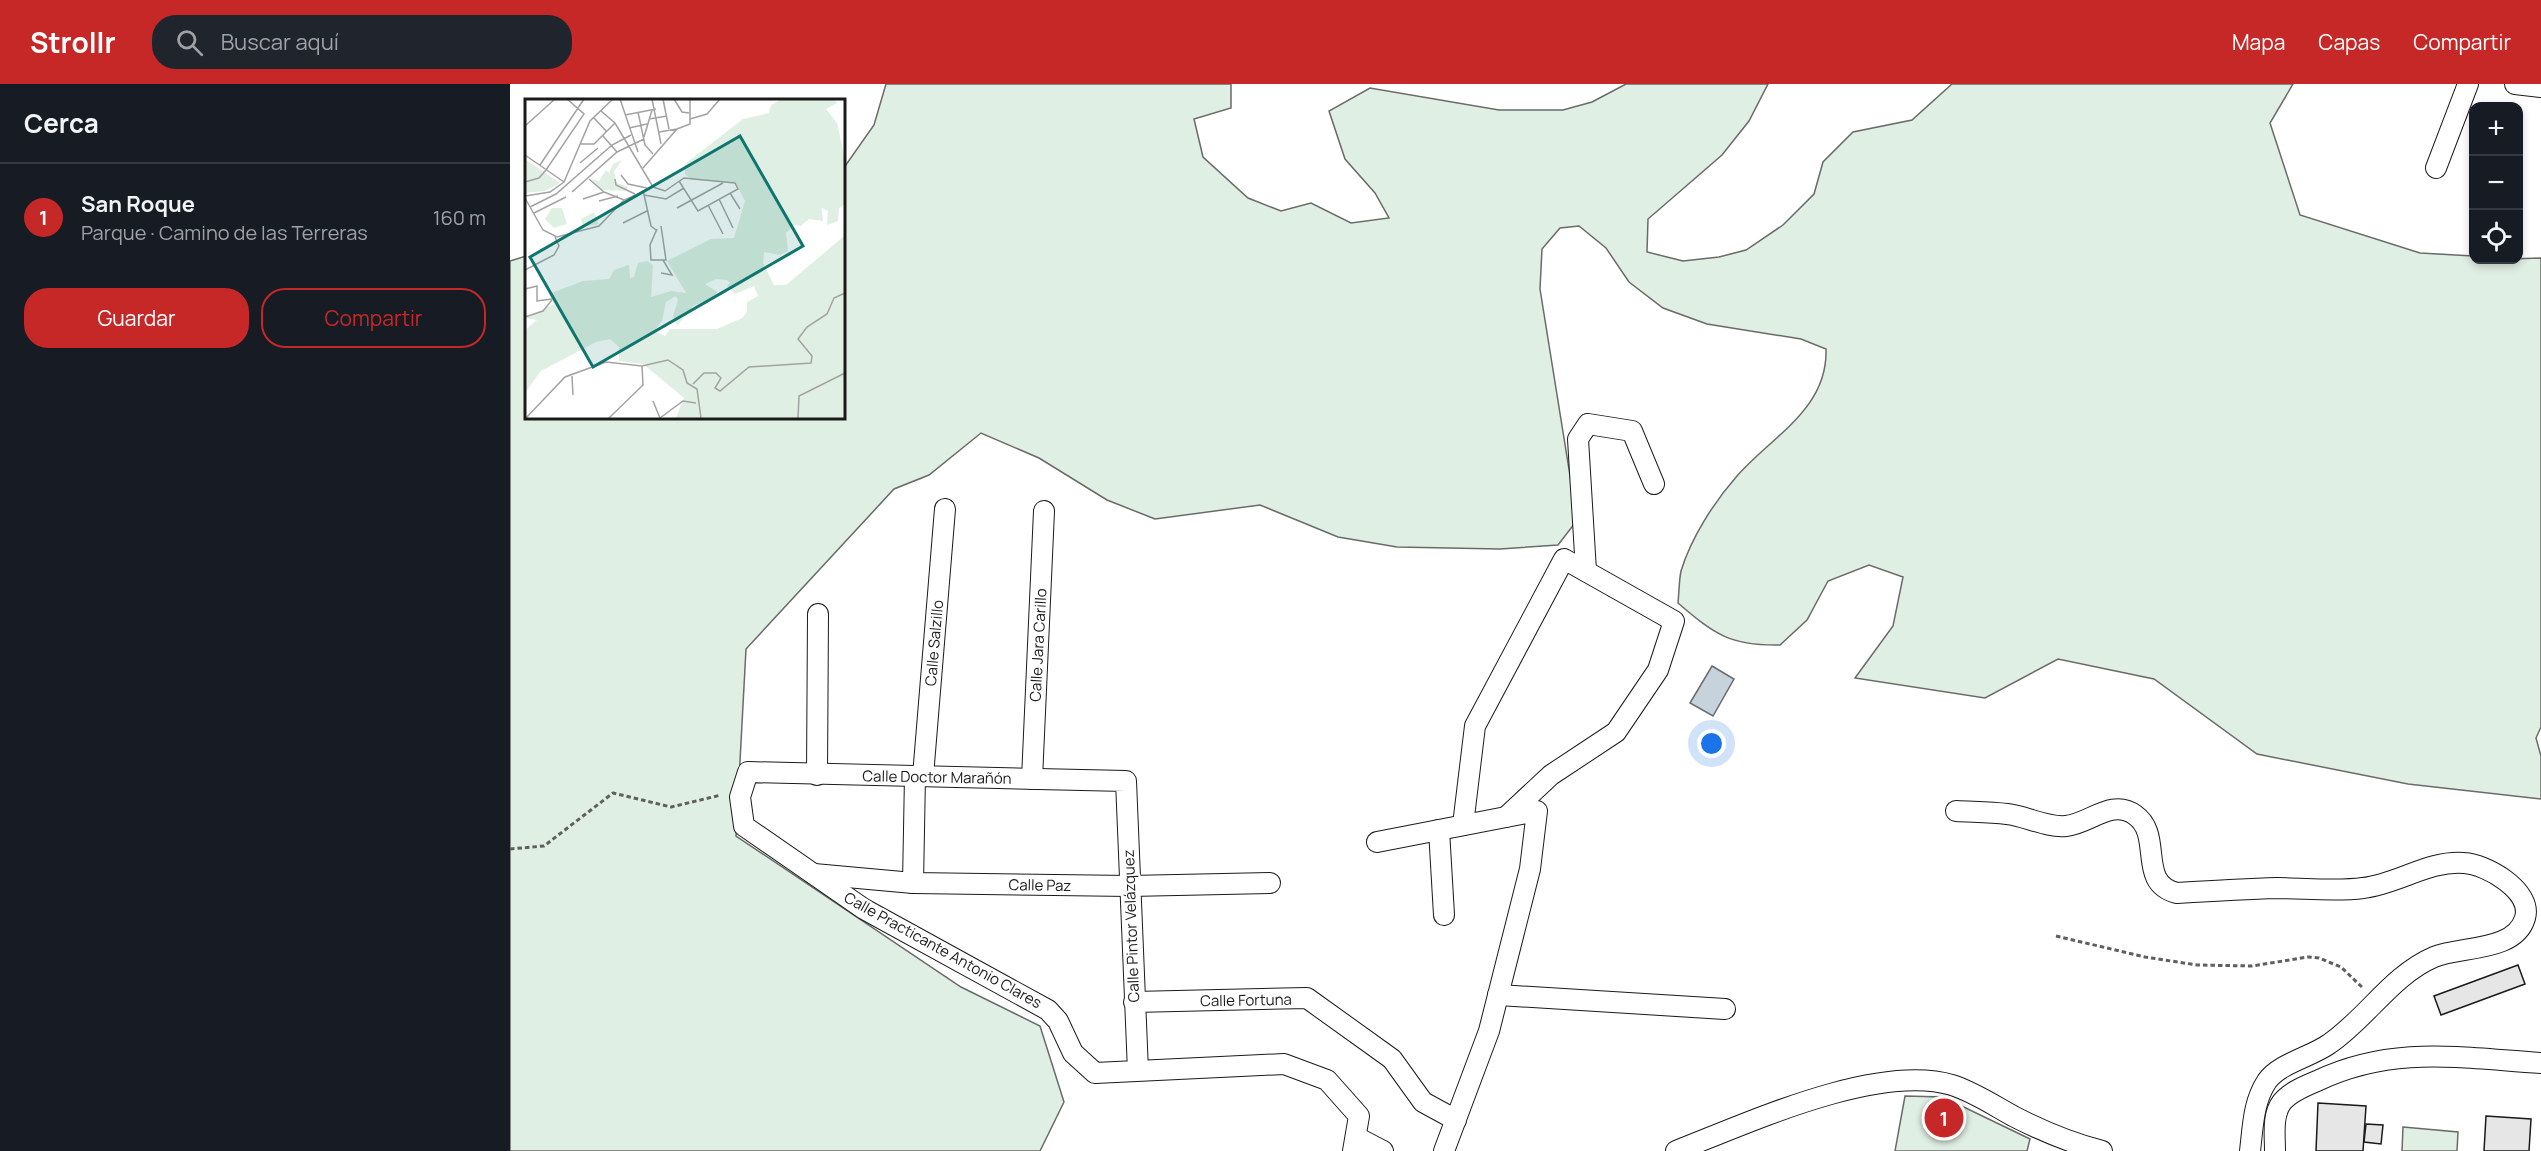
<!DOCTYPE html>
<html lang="es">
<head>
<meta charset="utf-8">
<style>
  :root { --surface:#171b24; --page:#20242c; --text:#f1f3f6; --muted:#9ea1a6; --line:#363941; --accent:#c62828 }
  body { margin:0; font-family:Manrope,sans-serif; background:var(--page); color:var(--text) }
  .controls { position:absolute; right:18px; top:18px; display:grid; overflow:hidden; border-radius:12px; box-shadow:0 3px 9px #0003 }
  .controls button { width:54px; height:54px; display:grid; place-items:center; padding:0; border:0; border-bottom:2px solid var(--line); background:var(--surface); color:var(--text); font:30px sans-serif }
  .you { position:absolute; left:1202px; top:660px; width:21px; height:21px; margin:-15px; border:4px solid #fff; border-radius:50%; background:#1a73e8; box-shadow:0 0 0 9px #1a73e833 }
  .badge { display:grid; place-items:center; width:39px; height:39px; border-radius:50%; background:var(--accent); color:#fff; font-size:20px; font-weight:700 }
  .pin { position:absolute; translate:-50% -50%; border:3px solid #fff; box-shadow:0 2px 6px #0006 }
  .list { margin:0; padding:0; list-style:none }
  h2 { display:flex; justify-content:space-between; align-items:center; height:78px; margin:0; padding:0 24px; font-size:26px }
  h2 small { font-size:20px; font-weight:400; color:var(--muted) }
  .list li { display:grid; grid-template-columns:39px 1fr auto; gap:18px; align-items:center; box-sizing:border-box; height:108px; padding:0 24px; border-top:2px solid var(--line) }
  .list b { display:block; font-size:22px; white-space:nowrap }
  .list p { margin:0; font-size:20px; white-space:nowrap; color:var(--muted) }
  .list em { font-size:20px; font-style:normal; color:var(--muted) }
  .actions { display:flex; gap:12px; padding:18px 24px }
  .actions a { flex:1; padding:14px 0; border:2px solid var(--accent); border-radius:24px; text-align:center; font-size:21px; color:var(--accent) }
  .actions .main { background:var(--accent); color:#fff }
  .icon { flex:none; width:33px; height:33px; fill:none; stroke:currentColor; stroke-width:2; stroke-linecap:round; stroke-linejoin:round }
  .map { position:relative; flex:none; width:2031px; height:1067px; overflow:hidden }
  header { display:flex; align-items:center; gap:36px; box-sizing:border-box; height:84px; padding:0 30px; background:var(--accent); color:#fff }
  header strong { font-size:28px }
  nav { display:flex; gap:33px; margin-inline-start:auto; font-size:21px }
  .search { width:420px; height:54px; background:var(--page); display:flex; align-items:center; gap:15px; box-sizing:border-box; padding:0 21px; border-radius:24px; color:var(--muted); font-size:22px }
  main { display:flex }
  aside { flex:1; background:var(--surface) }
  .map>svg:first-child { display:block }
  .green { fill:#e0efe3; stroke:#6a6a6a; stroke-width:1.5 }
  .water { fill:#c6d2dc; stroke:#6a6a6a; stroke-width:1.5 }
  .building { fill:#e6e6e6; stroke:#1a1a1a; stroke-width:1.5 }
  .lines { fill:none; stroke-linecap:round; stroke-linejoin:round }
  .minor-casing { stroke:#1a1a1a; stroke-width:22 }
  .path { stroke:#5f5f5f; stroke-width:3; stroke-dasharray:4.5 3; stroke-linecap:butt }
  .minor { stroke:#fff; stroke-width:20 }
  .labels { text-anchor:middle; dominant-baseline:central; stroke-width:4.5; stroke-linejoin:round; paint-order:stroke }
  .street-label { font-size:15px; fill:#1a1a1a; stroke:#fff }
  .inset-road { fill:none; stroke:#a3a3a3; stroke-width:1.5 }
  .view { fill:#0f766e; fill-opacity:0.15; stroke:#0f766e; stroke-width:3 }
  .inset-edge { fill:none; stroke:#1a1a1a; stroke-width:3 }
</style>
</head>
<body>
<header>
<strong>Strollr</strong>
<div class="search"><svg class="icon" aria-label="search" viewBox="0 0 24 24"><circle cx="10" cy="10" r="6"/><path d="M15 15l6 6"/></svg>Buscar aquí</div>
<nav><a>Mapa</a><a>Capas</a><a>Compartir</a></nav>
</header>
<main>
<aside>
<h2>Cerca<small></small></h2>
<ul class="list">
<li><span class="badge">1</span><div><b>San Roque</b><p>Parque · Camino de las Terreras</p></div><em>160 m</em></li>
</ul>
<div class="actions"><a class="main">Guardar</a><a>Compartir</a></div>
</aside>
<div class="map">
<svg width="2031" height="1067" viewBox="0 0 2031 1067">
  <rect width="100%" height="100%" fill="#fff"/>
  <g class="green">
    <path d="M376,0H721V24L684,35L693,73L738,114L771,127L801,119L841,139L879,134L865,109L835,75L819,27L860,4L989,26H1053L1082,18L1116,0H1258L1239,37L1212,71L1138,135L1137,168L1173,177L1209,173L1236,166L1273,141L1304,110L1313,78L1343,48L1402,36L1442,0H1783L1760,39L1790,131L1910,169L1963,172L1964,176L2031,174V643L2026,654L2031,672V715L1898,700L1747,670L1644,595L1548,575L1475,614L1345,594L1383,542L1393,493L1359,481L1318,497L1297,536L1270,561C1221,562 1205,551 1168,519C1169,509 1169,497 1171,487C1181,454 1204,418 1227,392C1262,352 1318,325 1316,265L1291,255L1197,240L1153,224L1119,198L1096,164L1069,142L1050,144L1032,165L1030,205L1062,404L1065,439L1048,461L990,465L887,463L828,453L750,421L645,435L597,416L529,374L471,349L419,391L384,405L236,565L226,752L451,903L530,942L554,1018L530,1067H0V177L16,172V333H333V85L364,41Z"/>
    <path d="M1395,1012L1433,1013L1520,1055L1517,1067H1385Z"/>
    <path d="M1893,1043L1948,1048L1947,1067H1892Z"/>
  </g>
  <path class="water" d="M1202,582L1224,595L1203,632L1180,619Z"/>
  <g class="building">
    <path d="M2008,881L2015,900L1931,931L1924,912Z"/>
    <path d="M1808,1019L1856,1022L1853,1067H1806Z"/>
    <path d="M1976,1032L2021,1035L2019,1067H1974Z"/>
    <path d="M1856,1040L1873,1041L1871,1060L1854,1058Z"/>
  </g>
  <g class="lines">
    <defs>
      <g id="minor">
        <path d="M2005,0L2031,3"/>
        <path d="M1926,84L1958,0"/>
        <path d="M1076,487L1068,355L1078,340L1122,347L1144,400"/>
        <path d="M307,691L308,530"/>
        <path d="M413,692L435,425"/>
        <path d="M522,695L534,427"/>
        <path d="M1446,727C1463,728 1480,728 1497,730C1516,732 1537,744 1556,742C1579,740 1602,714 1625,731C1654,751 1626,799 1667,809C1700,807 1734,805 1767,804C1795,804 1825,808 1853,804C1888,800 1919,776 1954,779C1976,780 2023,807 2015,834C2005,868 1951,862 1924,873C1882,891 1856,935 1819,960C1801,973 1770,979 1757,997C1743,1018 1743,1043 1740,1067"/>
        <path d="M953,741L965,642L1054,475L1164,537L1148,586L1106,648L1041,691L996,733"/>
        <path d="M929,746L934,831"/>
        <path d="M867,758L1027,727L1020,785L979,947L934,1067"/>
        <path d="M304,790L403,799L620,802L760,799"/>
        <path d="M403,799L405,692"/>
        <path d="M988,911L1215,925"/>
        <path d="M624,918L797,914L882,975L913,1018L946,1036"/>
        <path d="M628,987L616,697L238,688L230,713L234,742L354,825L538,926L548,937L563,969L585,989L774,980L817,996L849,1032L843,1067"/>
        <path d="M846,1053L873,1067"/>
        <path d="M1166,1067C1238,1039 1367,979 1442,1001C1464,1008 1483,1021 1503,1032C1532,1047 1561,1059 1592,1067"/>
        <path d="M1765,1067C1765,1051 1762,1031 1772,1018C1780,1008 1795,1002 1807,997C1883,961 1950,974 2031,979"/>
      </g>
    </defs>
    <use href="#minor" class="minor-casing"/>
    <g class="path">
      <path d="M0,765L34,762L103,709L161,723L211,711"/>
      <path d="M1546,852L1635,873L1687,881L1742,882L1798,873L1809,874L1831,883L1854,905"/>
    </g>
    <use href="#minor" class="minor"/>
  </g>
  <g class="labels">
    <g class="street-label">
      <text transform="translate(424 559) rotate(-85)">Calle Salzillo</text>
      <text transform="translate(528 561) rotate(-87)">Calle Jara Carillo</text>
      <text transform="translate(427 693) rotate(1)">Calle Doctor Marañón</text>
      <text transform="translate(530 801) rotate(1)">Calle Paz</text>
      <text transform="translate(621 842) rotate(-92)">Calle Pintor Velázquez</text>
      <text transform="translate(433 866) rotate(29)">Calle Practicante Antonio Clares</text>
      <text transform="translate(736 916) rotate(-1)">Calle Fortuna</text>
    </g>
  </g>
  <g transform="translate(15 15)">
    <rect width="320" height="320" fill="#fff"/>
    <path d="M257,0H309L312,4L301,10L312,24L319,56V106L314,109L313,122L302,126L303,112L297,109L298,122L284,120L276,127L270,126L261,134L263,152L255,156L239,153L238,164L249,186H261L319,137V319H151L159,299L118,265L94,262V248L85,240L71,243L16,272L0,294V231L12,221L0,219L29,205L24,195L58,182L84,180L89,171L104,166L105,179L109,178L113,164L122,162L128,166L126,198L146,192L161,194L142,162L186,140L209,139L220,102L210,83L167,81L160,75V65L218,20L244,14L246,6ZM191,180L202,181L205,184L202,187L210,195L229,187L233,197L222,203V213L217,219L192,230H145L140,237L129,232L137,222L141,203L151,197L153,201L148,217L152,227L168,207L189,198L192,193L180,185ZM0,60L35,84L20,92L0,94ZM97,61L89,73L92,84L103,88L101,92L77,91L66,80L74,82L81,71L84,74L88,65ZM27,109H37L42,125L29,129L20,120ZM69,113L74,125L58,128L56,120Z" fill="#e0efe3" fill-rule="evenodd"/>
    <path class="inset-road" d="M95,0L113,53M127,0L136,45M138,0L144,30M149,0L157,13L164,14M76,12L90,24L128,88M113,13L120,46L128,55M100,16L131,10M69,19L82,33M124,20L142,17M165,20L182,15L195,0M0,27L30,0M104,29L122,25M134,33L152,30M78,37L92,53M119,38L127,11M56,45H69L90,24M0,56L39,83M55,64L73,49M15,66L59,0M118,69L152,30L165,25V0M96,76L103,85L122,89M64,80L79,93M90,80L91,86L110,95M0,83L14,79L21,71L59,15L42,0M128,88L140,92L159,79L210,84L213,90L173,112L154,82M118,91L126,127L131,131M47,93L92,53L119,40M79,93L99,101M205,94L215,110M119,96L141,100L159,89M0,97L25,93L39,83L65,22L88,0M0,99L18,131L32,138L74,127L99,101L128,88M58,100L79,93M194,100L208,129M74,102L93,97M183,106L198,135M5,108L31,95L87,46L106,36M152,109L198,84M9,114L41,98M98,124L122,112M132,130L125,146L126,161H141L136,127M0,171L29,156L34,147L30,138M136,174L147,176L138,161M0,190L12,187V202L27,200M0,218L18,212L27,201M47,277L48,296M168,285L179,274H191L196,279L190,289L195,292L224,268L286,264L287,257L273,240L282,228L302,215L309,199L320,194M128,302L135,319M1,319L40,278L81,263L117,267L143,261L158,271L162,284L172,290L176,319M84,319L118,286L117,267M135,319L158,302L171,304M273,319L274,297L320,274"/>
    <path class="view" d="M215,37L278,147L68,268L5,158Z"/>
    <rect width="320" height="320" class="inset-edge"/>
  </g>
</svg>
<div class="controls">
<button>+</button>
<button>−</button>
<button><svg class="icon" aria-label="locate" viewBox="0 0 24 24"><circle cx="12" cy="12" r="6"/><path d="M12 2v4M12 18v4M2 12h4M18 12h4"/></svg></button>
</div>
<div class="you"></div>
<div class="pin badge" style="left:1434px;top:1034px">1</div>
</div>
</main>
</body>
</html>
